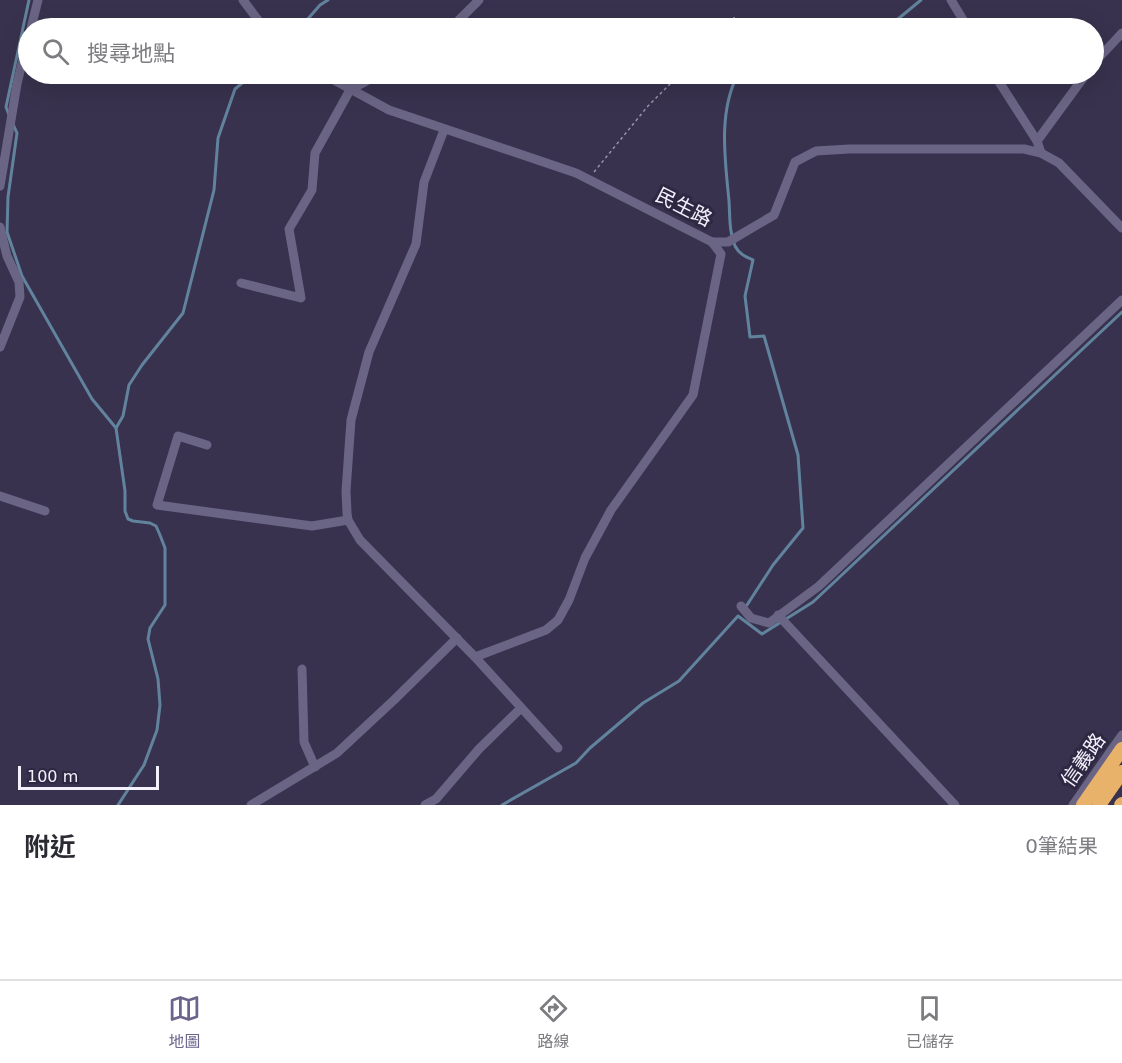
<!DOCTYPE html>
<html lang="zh-TW">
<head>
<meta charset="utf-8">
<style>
  :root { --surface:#fff; --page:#f7f7f7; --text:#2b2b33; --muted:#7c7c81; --line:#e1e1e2; --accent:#6c648b }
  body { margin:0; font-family:"DejaVu Sans","Noto Sans TC",sans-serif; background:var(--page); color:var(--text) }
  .scale { position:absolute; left:18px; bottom:15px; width:141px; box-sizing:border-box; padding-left:6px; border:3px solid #f3f1fc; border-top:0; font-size:16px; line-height:21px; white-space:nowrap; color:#f3f1fc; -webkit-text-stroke:4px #2e2843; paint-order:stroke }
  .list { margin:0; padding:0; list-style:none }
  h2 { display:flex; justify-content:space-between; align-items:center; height:78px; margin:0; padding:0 24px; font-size:26px }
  h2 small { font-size:20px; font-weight:400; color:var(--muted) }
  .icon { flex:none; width:33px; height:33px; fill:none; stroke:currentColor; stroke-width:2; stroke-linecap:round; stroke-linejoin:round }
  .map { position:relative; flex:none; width:1122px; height:805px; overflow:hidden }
  .search { position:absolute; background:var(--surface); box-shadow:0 6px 24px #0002; left:18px; right:18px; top:18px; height:66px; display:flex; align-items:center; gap:15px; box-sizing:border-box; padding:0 21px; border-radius:33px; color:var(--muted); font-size:22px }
  .sheet { height:174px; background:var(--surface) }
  nav { display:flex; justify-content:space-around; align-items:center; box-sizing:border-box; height:84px; border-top:2px solid var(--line); background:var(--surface); font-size:16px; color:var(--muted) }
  nav a { display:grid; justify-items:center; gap:3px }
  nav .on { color:var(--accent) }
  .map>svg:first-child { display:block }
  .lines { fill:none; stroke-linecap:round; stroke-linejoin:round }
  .stream { stroke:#62839d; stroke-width:3 }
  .path { stroke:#9894a7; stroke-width:1.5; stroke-dasharray:3 3; stroke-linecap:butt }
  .minor { stroke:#6b6585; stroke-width:9 }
  .highway { stroke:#e9b26a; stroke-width:14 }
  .labels { text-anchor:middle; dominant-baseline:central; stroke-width:6; stroke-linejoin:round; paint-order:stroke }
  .street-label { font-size:20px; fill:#f3f1fc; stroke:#2e2843 }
</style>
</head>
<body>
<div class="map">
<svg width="1122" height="805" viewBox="0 0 1122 805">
  <rect width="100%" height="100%" fill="#38324e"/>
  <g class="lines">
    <g class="stream">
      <path d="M300,28L320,5L328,0"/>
      <path d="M784,28L791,22L811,28"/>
      <path d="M887,28L921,0"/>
      <path d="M738,74C718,112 725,159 729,201C730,216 729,232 735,246C739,254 746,257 753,260L745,296L750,337L764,336L798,455L803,528L773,565L747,605"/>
      <path d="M9,115L6,107L29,0"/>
      <path d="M13,124L17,133L8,197L7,232L22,276L92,399L116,428"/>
      <path d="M118,805L144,765L157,730L160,705L158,679L148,639L150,628L165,605V548L160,535L156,526L150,523L133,521L128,519L125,511V491L116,428L123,416L129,385L142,365L183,313L214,190L218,138L235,89L253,74"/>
      <path d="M502,805L576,763L590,748L643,703L679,681L738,616L762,634L813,602L1122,312"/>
    </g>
    <g class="path">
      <path d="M724,28L735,17"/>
      <path d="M594,172L648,106L680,74"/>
    </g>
    <g class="minor">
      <path d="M243,0L264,28"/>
      <path d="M951,0L968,28"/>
      <path d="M31,28L38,0"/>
      <path d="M451,28L479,0"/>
      <path d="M1094,63L1122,33"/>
      <path d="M323,74L389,110L576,173L712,242H728L774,215L795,162L816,151L849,149H1024L1041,153L1059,163L1122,228"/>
      <path d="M994,74L1037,141L1041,153"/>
      <path d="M444,130L424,182L416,244L369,352L351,420L346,491L347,513L348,520L360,540L475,657L558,748"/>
      <path d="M1037,141L1086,74"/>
      <path d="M0,186L17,84L28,38"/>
      <path d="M0,227L7,256L19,282L20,297L0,347"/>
      <path d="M241,283L301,298L289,229L312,190L315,153L350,90L379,74"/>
      <path d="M207,445L178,436L157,505L312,526L348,520"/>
      <path d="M0,496L45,511"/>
      <path d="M741,606L751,618L769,623L819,586L1122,300"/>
      <path d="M778,615L955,805"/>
      <path d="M475,657L546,630L558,620L569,600L585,558L611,510L693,395L721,254L712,242"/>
      <path d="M302,669L304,742L315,767"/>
      <path d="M251,805L337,753L394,700L457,638"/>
      <path d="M425,805L436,799L479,749L521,708"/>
      <path d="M1073,805L1122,735"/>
    </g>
    <g class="highway">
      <path d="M1083,805L1122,749"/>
      <path d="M1099,805L1122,772"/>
      <path d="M1121,805L1122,804"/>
    </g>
  </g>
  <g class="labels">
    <g class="street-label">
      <text transform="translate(684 207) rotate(27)">民生路</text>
      <text transform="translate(1083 760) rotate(-55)">信義路</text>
    </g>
  </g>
</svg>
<div class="scale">100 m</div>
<div class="search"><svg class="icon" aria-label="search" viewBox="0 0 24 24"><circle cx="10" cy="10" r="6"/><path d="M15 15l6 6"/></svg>搜尋地點</div>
</div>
<section class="sheet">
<h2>附近<small>0筆結果</small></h2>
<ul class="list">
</ul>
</section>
<nav>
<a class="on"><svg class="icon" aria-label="map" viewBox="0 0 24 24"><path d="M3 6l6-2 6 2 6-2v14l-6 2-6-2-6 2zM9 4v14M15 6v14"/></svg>地圖</a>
<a><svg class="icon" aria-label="directions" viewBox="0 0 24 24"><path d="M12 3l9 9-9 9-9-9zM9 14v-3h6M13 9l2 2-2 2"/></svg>路線</a>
<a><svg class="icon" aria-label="saved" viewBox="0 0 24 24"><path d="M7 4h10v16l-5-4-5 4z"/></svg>已儲存</a>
</nav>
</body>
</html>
